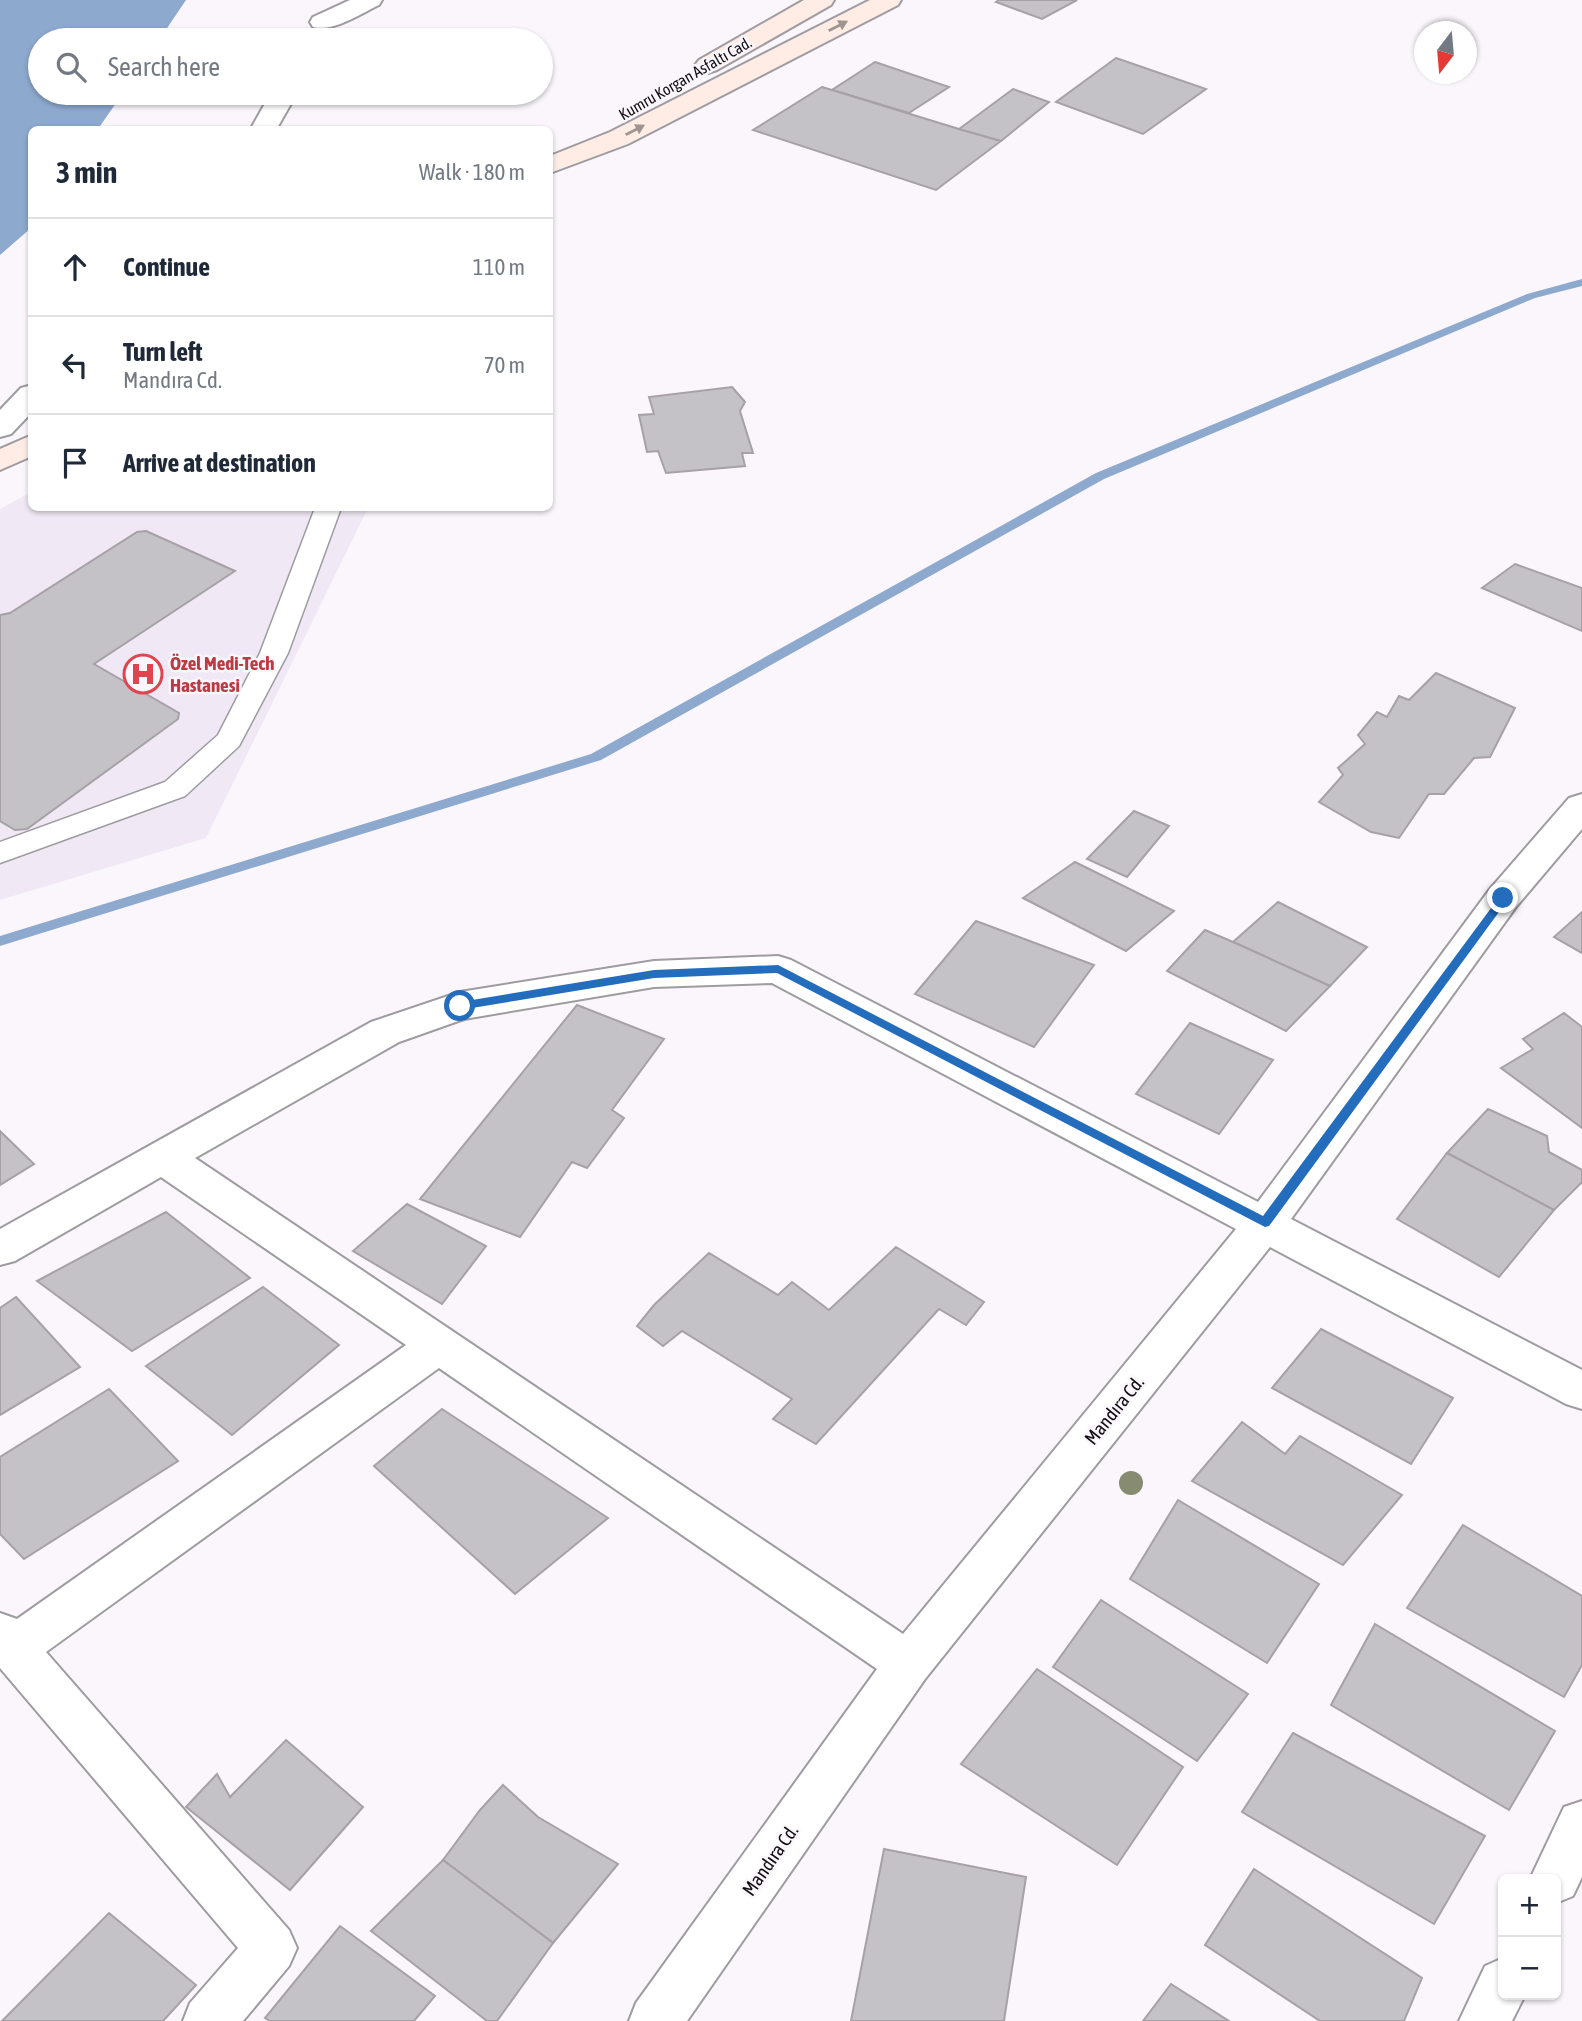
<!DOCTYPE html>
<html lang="en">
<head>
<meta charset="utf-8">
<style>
  :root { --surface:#fff; --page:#f2f2f3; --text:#1f2937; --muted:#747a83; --line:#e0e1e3 }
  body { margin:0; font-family:"Asap Condensed",sans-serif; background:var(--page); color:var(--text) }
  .controls { position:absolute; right:21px; bottom:21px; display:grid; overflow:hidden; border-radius:10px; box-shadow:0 2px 5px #0004 }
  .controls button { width:63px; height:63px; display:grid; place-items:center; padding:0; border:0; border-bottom:2px solid var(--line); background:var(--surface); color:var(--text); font:35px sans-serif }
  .compass { position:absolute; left:1414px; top:21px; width:63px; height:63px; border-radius:50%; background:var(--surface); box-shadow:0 2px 5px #0004; rotate:196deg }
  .stop { position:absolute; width:21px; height:21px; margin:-16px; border:5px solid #246cbc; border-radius:50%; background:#fff }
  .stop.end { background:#246cbc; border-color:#fff; box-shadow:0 2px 7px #0008 }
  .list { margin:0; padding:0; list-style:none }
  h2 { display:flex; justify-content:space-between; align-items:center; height:91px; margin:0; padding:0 28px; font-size:30px }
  h2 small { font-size:23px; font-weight:400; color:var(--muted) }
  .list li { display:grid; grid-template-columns:46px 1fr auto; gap:21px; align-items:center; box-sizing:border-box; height:98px; padding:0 28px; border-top:2px solid var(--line) }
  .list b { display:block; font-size:26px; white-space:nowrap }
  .list p { margin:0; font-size:23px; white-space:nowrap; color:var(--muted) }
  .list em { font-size:23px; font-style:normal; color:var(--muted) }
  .icon { flex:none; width:38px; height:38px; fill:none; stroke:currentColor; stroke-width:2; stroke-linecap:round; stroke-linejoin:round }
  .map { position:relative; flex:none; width:1582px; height:2021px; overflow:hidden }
  .search { position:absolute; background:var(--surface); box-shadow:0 2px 5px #0004; left:28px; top:28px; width:525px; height:77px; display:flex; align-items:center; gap:18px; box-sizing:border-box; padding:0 24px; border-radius:38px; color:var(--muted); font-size:26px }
  .panel { position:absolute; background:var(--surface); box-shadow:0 2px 5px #0004; left:28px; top:126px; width:525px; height:385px; border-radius:10px }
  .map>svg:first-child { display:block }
  .built { fill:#f0e9f5 }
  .water { fill:#8da9ce }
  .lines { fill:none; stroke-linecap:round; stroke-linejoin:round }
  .stream { fill:#8da9ce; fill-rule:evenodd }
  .building { fill:#c5c2c7; stroke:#a5a1a7; stroke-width:2 }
  .service-casing { stroke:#9e9ba1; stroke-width:3 }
  .minor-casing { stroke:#9e9ba1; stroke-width:4 }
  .secondary-casing { stroke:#9e9ba1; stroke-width:4 }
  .service { fill:#fff; fill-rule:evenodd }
  .minor { fill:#fff; fill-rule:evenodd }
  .secondary { fill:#ffede5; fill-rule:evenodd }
  .tree { fill:#868b71 }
  .oneway { fill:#9f9490 }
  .route { fill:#246cbc }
  .labels { text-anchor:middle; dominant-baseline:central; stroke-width:5; stroke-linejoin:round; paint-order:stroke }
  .far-street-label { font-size:16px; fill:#0f0e10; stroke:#faf6fc }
  .health-label { font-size:19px; font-weight:bold; fill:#be3a42; stroke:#faf6fc; text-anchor:start }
  .street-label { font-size:19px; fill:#0f0e10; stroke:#faf6fc }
</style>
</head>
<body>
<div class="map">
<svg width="1582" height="2021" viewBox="0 0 1582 2021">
  <rect width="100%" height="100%" fill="#faf6fc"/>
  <path class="built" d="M31,492L32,508H368L206,838L0,900V509Z"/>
  <path class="water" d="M0,0H186L159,40H40V93H123L98,129L32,130L31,228L0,255Z"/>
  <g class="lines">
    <path class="stream" d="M1582,279V286L1535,298L1104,479L601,760L0,946V936L591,754L1096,473L1527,294Z"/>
  </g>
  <g class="building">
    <path d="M999,0H1077L1042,19L996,2Z"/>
    <path d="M1116,58L1206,89L1143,134L1056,102Z"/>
    <path d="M875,62L949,87L909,113L832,90Z"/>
    <path d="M822,87L959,129L1001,141L936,190L753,130Z"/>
    <path d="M1013,89L1049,102L1001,141L959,129Z"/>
    <path d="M732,387L745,402L740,411L753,453H742L745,466L666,473L658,451L647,452L639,415L654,414L649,397Z"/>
    <path d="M146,531L235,571L94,664L179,713L178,719L27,829L15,830L0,821V615L10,613L137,532Z"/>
    <path d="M1515,564L1582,588V631L1482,588Z"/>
    <path d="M1436,673L1515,708L1490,757L1474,758L1444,794H1429L1399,838L1371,832L1319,802L1343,775L1338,768L1365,744L1358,735L1377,712L1387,717L1399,696L1409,700Z"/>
    <path d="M1134,811L1169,826L1127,877L1087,859Z"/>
    <path d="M1075,862L1174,911L1126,951L1023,898Z"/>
    <path d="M1278,902L1367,947L1330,986L1233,942Z"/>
    <path d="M1582,912V953L1554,937Z"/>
    <path d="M976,921L1094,965L1034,1047L915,994Z"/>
    <path d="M1205,930L1233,942L1330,986L1286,1031L1167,971Z"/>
    <path d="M577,1005L664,1039L612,1110L624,1118L587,1168L572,1162L520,1237L420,1199Z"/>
    <path d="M1564,1013L1582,1027V1128L1501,1068L1533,1049L1523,1039Z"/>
    <path d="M1190,1023L1273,1060L1219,1134L1136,1094Z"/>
    <path d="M1488,1109L1547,1136L1549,1152L1582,1170V1182L1554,1210L1447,1153Z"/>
    <path d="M0,1131L34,1164L0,1185Z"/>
    <path d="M1447,1153L1554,1210L1499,1277L1397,1219Z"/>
    <path d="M407,1204L486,1246L442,1304L353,1251Z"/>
    <path d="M166,1212L250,1278L132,1351L37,1281Z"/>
    <path d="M896,1247L984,1302L966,1325L939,1309L816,1444L773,1419L792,1399L682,1331L663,1346L637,1326L654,1305L709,1253L778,1295L792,1282L829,1310Z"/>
    <path d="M263,1287L339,1345L232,1435L146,1366Z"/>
    <path d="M16,1297L80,1367L0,1415V1308Z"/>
    <path d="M1321,1329L1453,1398L1411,1464L1272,1388Z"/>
    <path d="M109,1389L178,1461L24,1559L0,1534V1457Z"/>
    <path d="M442,1409L608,1518L515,1594L374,1466Z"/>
    <path d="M1242,1422L1285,1454L1300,1436L1402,1495L1343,1565L1192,1481Z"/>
    <path d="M1178,1500L1319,1584L1267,1663L1130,1579Z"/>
    <path d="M1463,1525L1582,1596V1665L1564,1697L1407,1608Z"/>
    <path d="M1101,1600L1248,1694L1197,1761L1053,1667Z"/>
    <path d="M1375,1624L1555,1731L1509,1810L1331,1705Z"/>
    <path d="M1037,1669L1183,1767L1117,1865L961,1764Z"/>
    <path d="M1293,1733L1485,1836L1434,1924L1242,1812Z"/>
    <path d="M286,1740L363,1807L290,1890L186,1807L217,1774L230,1797Z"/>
    <path d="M503,1785L538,1817L618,1864L553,1943L443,1860L480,1810Z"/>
    <path d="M884,1849L1026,1877L1004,2021H851Z"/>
    <path d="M443,1860L553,1943L497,2021H487L371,1931Z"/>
    <path d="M1254,1869L1422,1978L1404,2021H1320L1205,1945Z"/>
    <path d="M109,1913L196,1985L163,2021H2Z"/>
    <path d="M340,1926L435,1996L414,2021H270L265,2018Z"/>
    <path d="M1171,1984L1229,2021H1143Z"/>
  </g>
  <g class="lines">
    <defs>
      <path id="service" d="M315,508H341L288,653L239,746L185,796L0,863V842L165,782L218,735L260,653Z"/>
      <g id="minor">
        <path d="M350,0H382L379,5C360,14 334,32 313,27L310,22L313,17Z"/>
        <path d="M271,93H297L276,130H250Z"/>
        <path d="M32,385V412L11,434L0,437V410L21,388Z"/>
        <path d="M1582,794V829L1516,907L1291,1219L1582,1370V1409L1566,1404L1270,1247L925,1679L687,2021H629L636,2003L877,1669L439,1368L46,1652L289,1930L297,1948L289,1966L243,2021H183L190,2003L238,1948L0,1668V1613L17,1619L406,1345L161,1177L15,1261L0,1265V1229L371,1022L460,992L654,961L778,956L791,960L1258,1202L1490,889L1569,798ZM772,983L1236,1229L903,1634L195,1158L399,1042L464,1019L654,987Z"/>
        <path d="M1582,1801V1877L1573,1896L1556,1903V1879H1530L1564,1807Z"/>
        <path d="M1503,1958V1995H1525L1512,2021H1459L1485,1966Z"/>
      </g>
      <g id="secondary">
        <path d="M804,0H834L831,5L717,70L708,73L699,70L695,65L699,60Z"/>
        <path d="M870,0H901L898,5L628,144L550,173V156L610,132Z"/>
        <path d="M32,435V456L0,470V449Z"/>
      </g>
    </defs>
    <use href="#service" class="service-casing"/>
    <use href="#minor" class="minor-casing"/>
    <use href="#secondary" class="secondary-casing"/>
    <use href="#service" class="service"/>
    <use href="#minor" class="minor"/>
    <use href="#secondary" class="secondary"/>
  </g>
  <circle class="tree" cx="1131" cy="1483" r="12"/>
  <defs><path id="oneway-solid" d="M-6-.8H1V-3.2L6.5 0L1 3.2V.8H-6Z" transform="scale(1.75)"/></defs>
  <g class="oneway">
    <use href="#oneway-solid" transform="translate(838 26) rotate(-27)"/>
    <use href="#oneway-solid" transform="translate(635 130) rotate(-27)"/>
  </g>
  <path class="route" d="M1503,895L1507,896V901L1269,1226L1265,1227L777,973L654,978L460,1010L454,1006L460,1002L654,970L778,965L1263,1216L1500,896Z"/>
  <defs>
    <symbol id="hospital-ring" viewBox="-11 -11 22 22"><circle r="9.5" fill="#faf6fc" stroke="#e0444e" stroke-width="1.5"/><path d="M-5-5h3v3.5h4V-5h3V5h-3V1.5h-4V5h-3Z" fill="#e0444e"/></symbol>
  </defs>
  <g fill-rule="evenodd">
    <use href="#hospital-ring" x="121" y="652" width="44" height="44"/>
  </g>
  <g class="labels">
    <g class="far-street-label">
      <text transform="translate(685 78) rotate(-30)">Kumru Korgan Asfaltı Cad.</text>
    </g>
    <g class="health-label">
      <text x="170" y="663">Özel Medi-Tech<tspan x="170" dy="22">Hastanesi</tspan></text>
    </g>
    <g class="street-label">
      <text transform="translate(1114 1410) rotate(-51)">Mandıra Cd.</text>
      <text transform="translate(770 1860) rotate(-55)">Mandıra Cd.</text>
    </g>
  </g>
</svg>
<div class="controls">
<button>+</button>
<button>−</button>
</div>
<svg class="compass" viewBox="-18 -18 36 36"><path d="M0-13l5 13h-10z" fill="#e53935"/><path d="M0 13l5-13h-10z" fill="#747a83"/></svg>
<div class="stop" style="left:460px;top:1006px"></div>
<div class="stop end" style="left:1503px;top:898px"></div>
<div class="search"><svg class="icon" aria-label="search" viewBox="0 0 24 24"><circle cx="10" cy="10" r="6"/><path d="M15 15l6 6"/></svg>Search here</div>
<section class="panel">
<h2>3 min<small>Walk · 180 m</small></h2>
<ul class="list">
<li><svg class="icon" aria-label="ahead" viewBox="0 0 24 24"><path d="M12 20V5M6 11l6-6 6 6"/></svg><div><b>Continue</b></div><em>110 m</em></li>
<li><svg class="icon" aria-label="left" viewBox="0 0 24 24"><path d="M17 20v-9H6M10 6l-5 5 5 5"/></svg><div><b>Turn left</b><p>Mandıra Cd.</p></div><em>70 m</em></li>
<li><svg class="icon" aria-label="arrive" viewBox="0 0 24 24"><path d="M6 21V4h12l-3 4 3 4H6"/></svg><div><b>Arrive at destination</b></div></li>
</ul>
</section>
</div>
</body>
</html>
